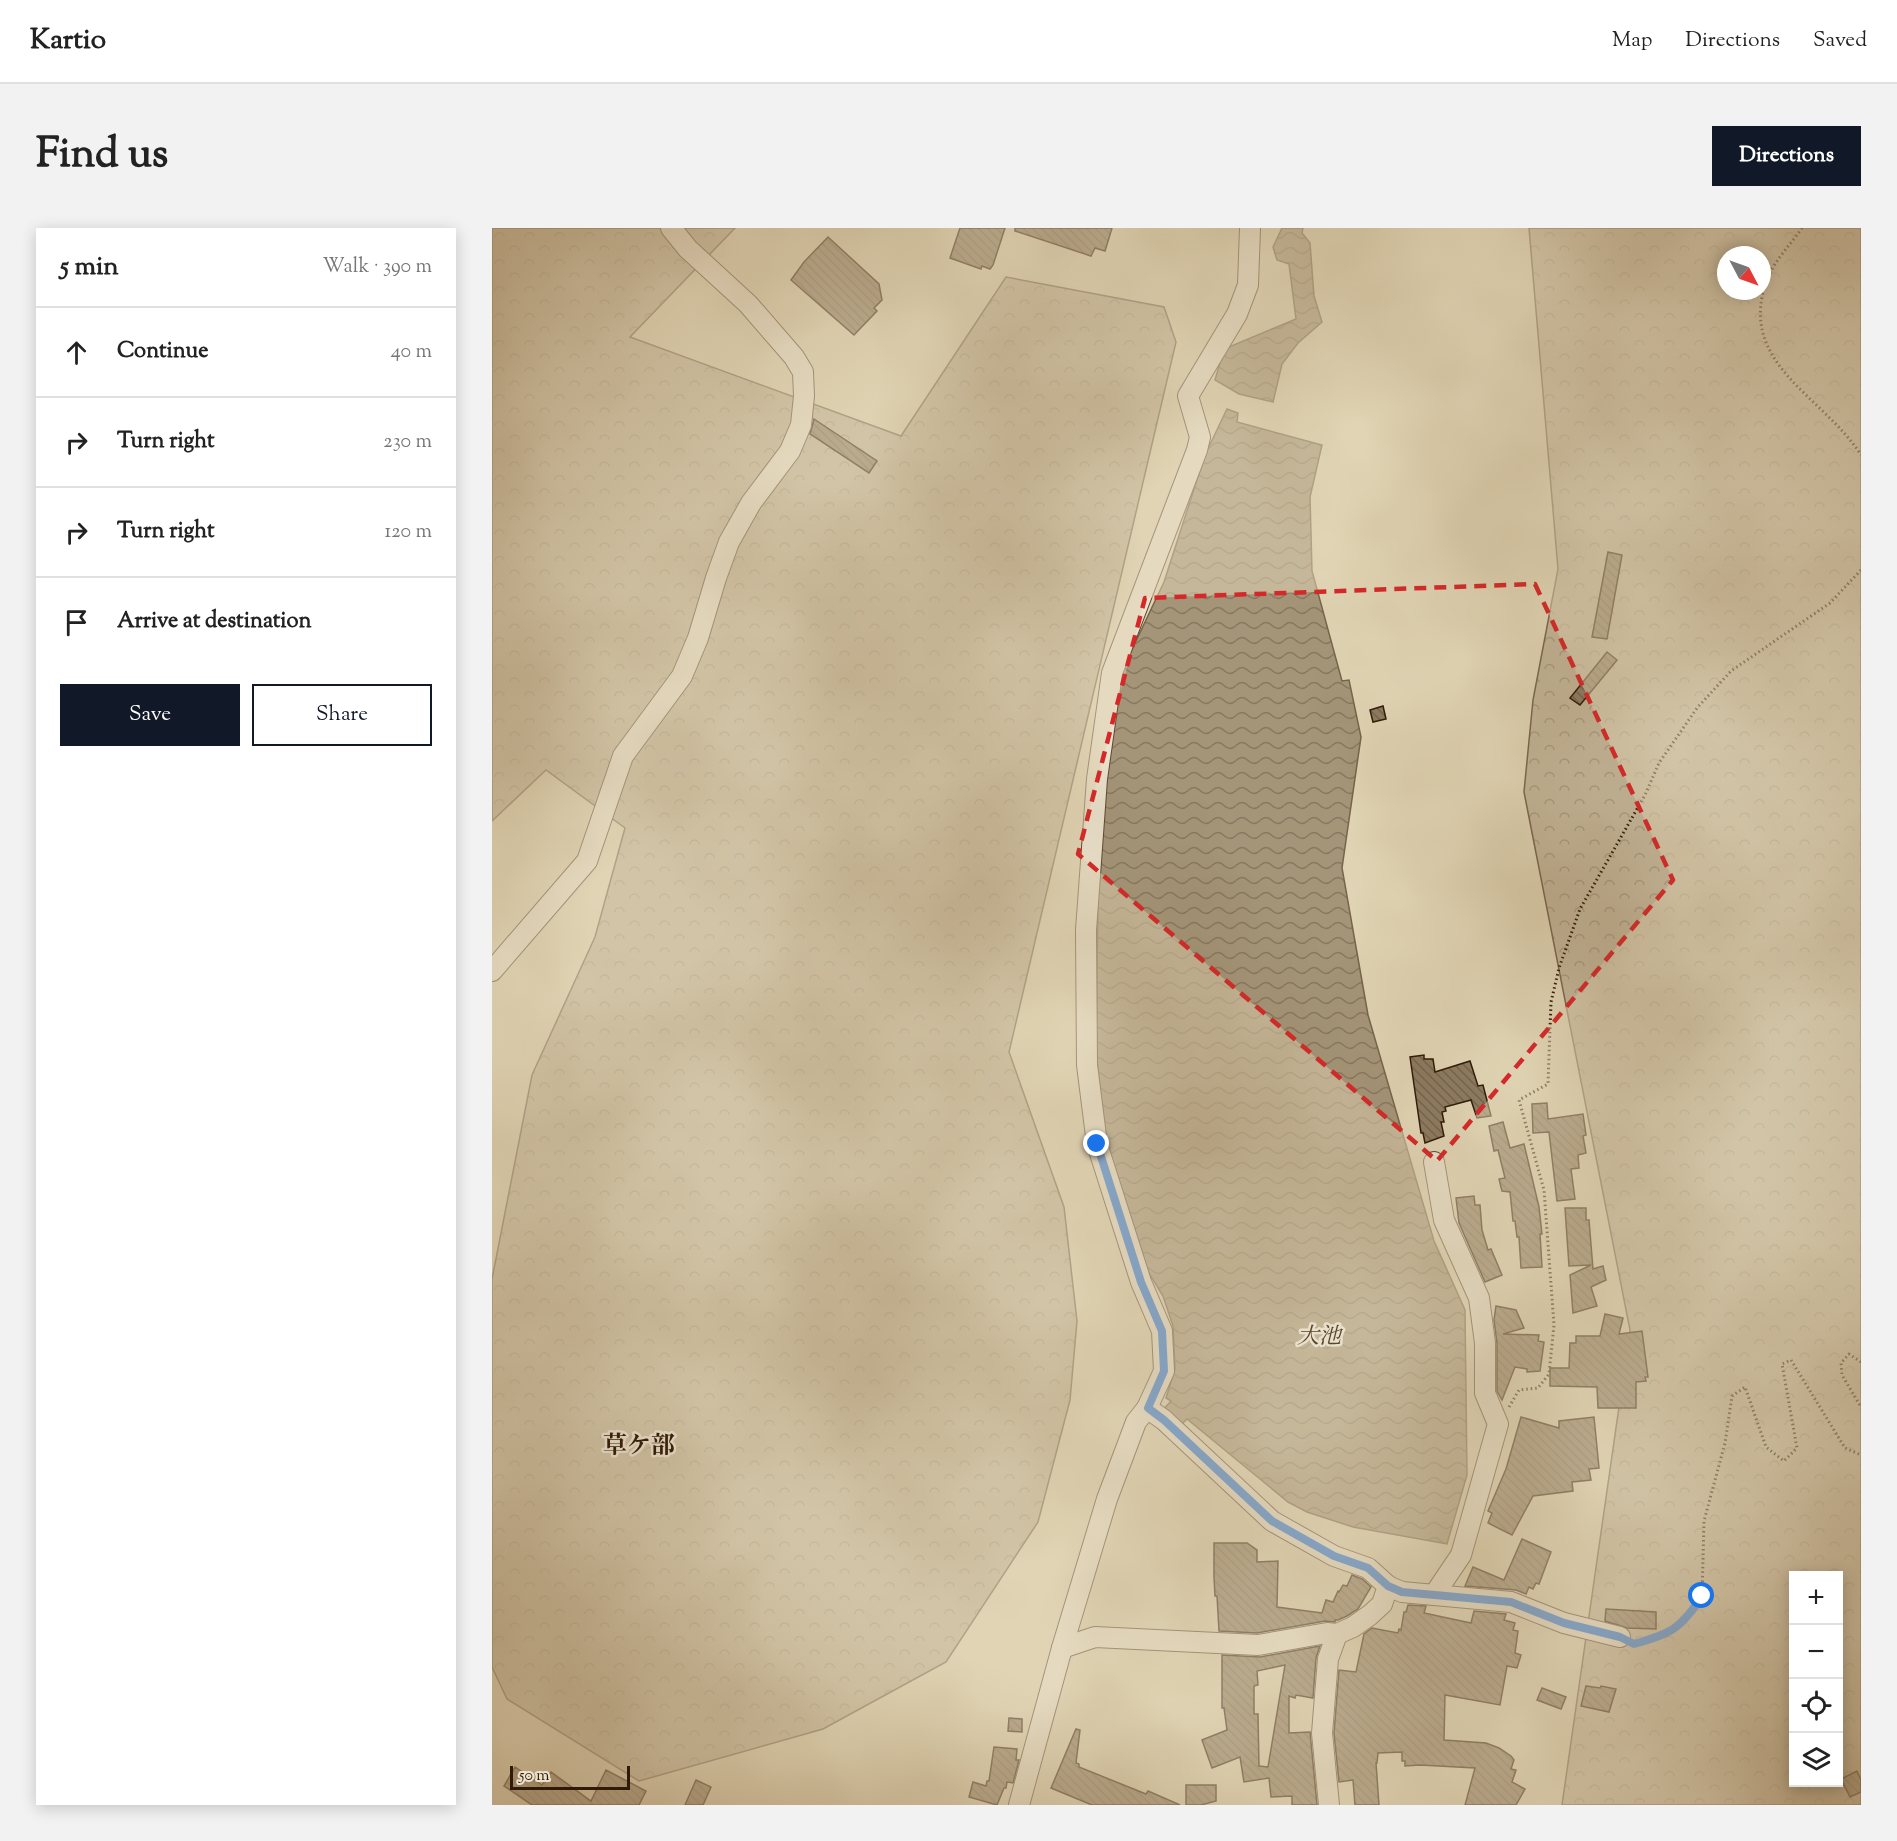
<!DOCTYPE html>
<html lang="en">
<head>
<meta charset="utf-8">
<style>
  :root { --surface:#fff; --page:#f2f2f2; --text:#222; --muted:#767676; --line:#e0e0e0; --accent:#111827 }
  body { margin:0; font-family:"Sorts Mill Goudy","Noto Serif JP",serif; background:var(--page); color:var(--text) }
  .controls { position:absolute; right:18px; bottom:18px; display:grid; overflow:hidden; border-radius:0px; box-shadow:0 3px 15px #0003 }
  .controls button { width:54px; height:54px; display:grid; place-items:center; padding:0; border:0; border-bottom:2px solid var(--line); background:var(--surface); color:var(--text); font:30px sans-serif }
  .compass { position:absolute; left:1225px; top:18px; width:54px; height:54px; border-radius:50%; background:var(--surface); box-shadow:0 3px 15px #0003; rotate:131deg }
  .scale { position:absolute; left:18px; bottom:15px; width:120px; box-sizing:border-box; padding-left:6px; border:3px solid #301a07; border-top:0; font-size:16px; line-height:21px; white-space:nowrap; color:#301a07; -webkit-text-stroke:4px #ebe3ce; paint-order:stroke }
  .stop { position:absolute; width:18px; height:18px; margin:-14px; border:4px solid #1a73e8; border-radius:50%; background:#fff }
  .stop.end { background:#1a73e8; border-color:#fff; box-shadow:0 2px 6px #0008 }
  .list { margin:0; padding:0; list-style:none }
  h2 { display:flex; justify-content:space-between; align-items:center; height:78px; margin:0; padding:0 24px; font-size:26px }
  h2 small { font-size:20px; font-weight:400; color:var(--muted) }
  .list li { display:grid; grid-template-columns:39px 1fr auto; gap:18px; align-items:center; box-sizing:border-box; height:90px; padding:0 24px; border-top:2px solid var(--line) }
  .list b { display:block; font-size:22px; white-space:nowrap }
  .list em { font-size:20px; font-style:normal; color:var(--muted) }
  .actions { display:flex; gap:12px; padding:18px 24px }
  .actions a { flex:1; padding:14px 0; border:2px solid var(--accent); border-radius:0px; text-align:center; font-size:21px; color:var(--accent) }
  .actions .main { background:var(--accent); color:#fff }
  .icon { flex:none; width:33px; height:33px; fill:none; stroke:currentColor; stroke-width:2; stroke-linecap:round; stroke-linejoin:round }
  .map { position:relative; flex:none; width:1369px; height:1577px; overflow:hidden; border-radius:0px }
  header { display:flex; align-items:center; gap:36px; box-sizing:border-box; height:84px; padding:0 30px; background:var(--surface); border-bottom:2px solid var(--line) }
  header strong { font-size:28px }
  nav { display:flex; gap:33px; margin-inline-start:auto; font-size:21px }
  .intro { display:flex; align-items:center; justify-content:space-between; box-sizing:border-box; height:144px; padding:0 36px }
  h1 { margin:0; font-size:42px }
  .button { padding:15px 27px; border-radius:0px; background:var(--accent); color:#fff; font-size:21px; font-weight:700 }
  main { display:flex; gap:36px; padding:0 36px }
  aside { flex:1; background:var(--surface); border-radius:0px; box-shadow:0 3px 15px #0003 }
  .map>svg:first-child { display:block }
  .forest { fill:url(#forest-crowns); stroke:#79674f; stroke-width:1.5; fill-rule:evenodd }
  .water { fill:url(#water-waves); stroke:#76644b; stroke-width:1.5 }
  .building { fill:url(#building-back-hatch); stroke:#301a07; stroke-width:1.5; fill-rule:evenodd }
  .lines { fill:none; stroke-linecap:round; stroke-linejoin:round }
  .minor-casing { stroke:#5c4832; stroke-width:22 }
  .path { stroke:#301a07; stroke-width:3; stroke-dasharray:1.5 3; stroke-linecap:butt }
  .minor { stroke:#ebe3ce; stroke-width:20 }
  .route { stroke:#1a73e8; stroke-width:8 }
  .marked { fill:none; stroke:#d62828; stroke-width:4.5; stroke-dasharray:12 8; stroke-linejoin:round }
  .labels { text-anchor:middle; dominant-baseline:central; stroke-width:5; stroke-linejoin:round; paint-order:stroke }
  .water-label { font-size:22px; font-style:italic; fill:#59452f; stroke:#ebe3ce }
  .quarter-label { font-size:24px; font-weight:bold; fill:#301a07; stroke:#ebe3ce }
</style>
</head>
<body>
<header>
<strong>Kartio</strong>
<nav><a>Map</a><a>Directions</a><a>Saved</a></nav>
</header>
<div class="intro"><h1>Find us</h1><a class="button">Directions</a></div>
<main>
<aside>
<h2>5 min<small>Walk · 390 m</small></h2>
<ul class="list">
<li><svg class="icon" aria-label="ahead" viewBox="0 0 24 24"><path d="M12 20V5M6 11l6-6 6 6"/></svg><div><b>Continue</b></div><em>40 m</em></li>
<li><svg class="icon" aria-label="right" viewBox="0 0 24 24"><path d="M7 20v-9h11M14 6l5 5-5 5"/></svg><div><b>Turn right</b></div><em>230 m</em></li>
<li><svg class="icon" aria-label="right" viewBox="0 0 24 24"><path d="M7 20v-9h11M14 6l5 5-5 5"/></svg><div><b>Turn right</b></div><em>120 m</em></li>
<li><svg class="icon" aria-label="arrive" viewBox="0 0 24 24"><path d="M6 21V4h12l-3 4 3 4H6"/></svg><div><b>Arrive at destination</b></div></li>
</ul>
<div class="actions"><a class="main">Save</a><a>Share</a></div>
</aside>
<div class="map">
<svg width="1369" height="1577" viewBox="0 0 1369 1577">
  <defs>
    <pattern id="forest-crowns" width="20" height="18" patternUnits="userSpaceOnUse" patternTransform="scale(1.5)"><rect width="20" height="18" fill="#c2b497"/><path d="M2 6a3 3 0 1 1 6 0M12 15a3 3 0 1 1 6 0" fill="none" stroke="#a79a81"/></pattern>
    <pattern id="water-waves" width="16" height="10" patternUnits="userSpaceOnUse" patternTransform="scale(1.5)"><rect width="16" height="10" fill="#a49579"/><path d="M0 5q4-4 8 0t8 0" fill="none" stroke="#867961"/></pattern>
    <pattern id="building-back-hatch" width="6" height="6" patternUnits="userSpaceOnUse" patternTransform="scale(1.5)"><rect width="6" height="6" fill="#8c7b61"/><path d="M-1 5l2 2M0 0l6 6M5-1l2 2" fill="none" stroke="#73644e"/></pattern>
  </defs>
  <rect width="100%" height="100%" fill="#e0d4b4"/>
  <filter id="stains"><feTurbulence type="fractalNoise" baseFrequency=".00333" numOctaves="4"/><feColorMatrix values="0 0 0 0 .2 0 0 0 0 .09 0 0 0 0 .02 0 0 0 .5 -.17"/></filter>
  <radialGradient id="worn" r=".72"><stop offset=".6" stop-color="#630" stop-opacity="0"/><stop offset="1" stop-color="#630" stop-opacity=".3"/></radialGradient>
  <g class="forest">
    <path d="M0,0H243L138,109L409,208L514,49L672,79L684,114L517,824L572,979L585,1093L578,1172L546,1294L454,1434L331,1501L147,1553L15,1471L0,1439V1051L40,847L103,709L133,600L54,542L0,593Z"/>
    <path d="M1037,0H1369V1577H1070L1138,1102L1032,564L1041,472L1066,341ZM1234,27H1270V63H1234ZM1302,1348H1346V1554H1302Z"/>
  </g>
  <g class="water">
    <path d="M790,0H811L810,5L818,15L822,68L830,94L806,115L790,136L781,174L747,166L723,152L732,121L804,91L797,36L785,32L781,19Z"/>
    <path d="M735,181L746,185L745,194L830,217L818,269L820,343L850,453L857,452L869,509L850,640L876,787L942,1013L973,1082L975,1247L955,1316L861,1299L815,1284L796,1274L695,1191L687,1199L670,1183L679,1173L674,1170L683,1141L681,1098L671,1068L649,1032L613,909L604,821L607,599L625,453L672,354L713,227Z"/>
  </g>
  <g class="building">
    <path d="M468,0H513L501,37L498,41L490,38L489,41L458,30Z"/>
    <path d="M523,0H620L613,23L603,20L599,28L523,3Z"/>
    <path d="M336,9L387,56L390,72L382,80L385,83L362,107L299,52L312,34Z"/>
    <path d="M322,191L385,233L377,245L318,206Z"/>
    <path d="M1116,324L1130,327L1115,411L1100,409Z"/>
    <path d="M1115,424L1125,432L1088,477L1078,470Z"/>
    <path d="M891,478L894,491L881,494L878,482Z"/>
    <path d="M932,827V831H941L943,844L978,833L986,858L991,857L999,888L985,890L979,872L953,879L954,883L950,884L952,894H949L952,908L933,915L931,905H929L918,829Z"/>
    <path d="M1055,875L1056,891L1091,886L1094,907L1091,908L1094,925L1086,927L1087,940L1079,941L1083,971L1065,973L1057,904L1041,905L1040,876Z"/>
    <path d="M1011,894L1018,920L1032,916L1047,979L1050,1006H1048L1050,1039L1029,1040L1027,1009H1025L1023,993H1021L1018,964L1010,963L1007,951L1013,950L1006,922L1002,923L997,898Z"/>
    <path d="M982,968L983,977H988L990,1002L996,1022L999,1021L1010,1047L993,1054L967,995L964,970Z"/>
    <path d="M1073,980H1094V992H1097L1101,1041L1111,1038L1114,1052L1099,1059L1105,1078L1081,1085L1078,1047L1099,1037L1077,1038Z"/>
    <path d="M1004,1078L1024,1082L1032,1100L1011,1106L1047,1107L1046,1113L1052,1114L1048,1143L1035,1144V1141L1023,1139L1010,1172L1005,1163V1115L1002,1092Z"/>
    <path d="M1113,1086L1131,1090L1127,1106L1150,1103L1156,1149H1153L1154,1153L1144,1154V1180H1106L1105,1159L1058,1158V1140H1077L1078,1115H1084V1108H1108Z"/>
    <path d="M1029,1189L1067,1200V1193L1102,1189L1107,1240L1097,1241L1099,1252L1080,1254L1081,1263L1041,1268L1020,1307L996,1295L1000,1285L996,1283L1014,1241Z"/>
    <path d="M1030,1311L1059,1324L1047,1356L1044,1355L1041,1361L1037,1359L1034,1366L1024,1362L973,1358L981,1339L1012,1352Z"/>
    <path d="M722,1315H755L765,1322V1334L786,1333L785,1379L830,1385L834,1372L841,1374L846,1363L847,1364L851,1357L855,1358L860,1347L870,1351L879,1359L866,1381L855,1388L846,1392H843V1394L833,1393L765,1405L727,1403L725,1368H723L722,1349Z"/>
    <path d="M916,1377L934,1378L932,1385L979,1395L982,1383L1014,1386L1012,1392L1023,1395L1021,1402L1026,1403L1023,1425L1029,1427L1025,1440L1015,1438L1008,1477L953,1467L952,1512L994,1515L1007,1520L1019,1528L1022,1532L1019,1541L1024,1542L1020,1554L1033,1561L1024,1577H973L983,1540L928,1537L913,1538V1533H910V1524L886,1525L885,1535H884L887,1577H863L861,1552L847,1554L842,1505L847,1442L864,1444L872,1406L880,1400L906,1405L907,1401L909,1402L912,1384H914Z"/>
    <path d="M1114,1381L1164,1384V1401L1135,1400L1113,1393Z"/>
    <path d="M828,1418L824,1430L821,1470L804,1467L803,1470L797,1468V1505L818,1504L825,1577H800V1568L779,1569L777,1550L752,1554L748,1529L720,1540L710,1512L735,1502L732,1480H730V1427L768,1429ZM793,1437L776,1539L767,1538L766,1486H762V1458L766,1457L765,1443Z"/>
    <path d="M1094,1458L1108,1460L1109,1458L1124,1461L1117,1484L1089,1478Z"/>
    <path d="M1050,1460L1074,1469L1069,1481L1045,1472Z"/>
    <path d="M517,1490L530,1491V1504L516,1503Z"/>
    <path d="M584,1501L588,1502L584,1535L587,1536V1539L654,1566L656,1563L688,1577H600L559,1560Z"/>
    <path d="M502,1519L525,1521L524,1532H527L521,1555L515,1554L514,1560H512L505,1577L477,1569L481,1554L494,1558L495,1553H497Z"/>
    <path d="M23,1539L50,1557L59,1544L99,1573L114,1542L154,1563L147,1577H40L12,1558Z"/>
    <path d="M1365,1543L1369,1552V1564L1358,1569L1349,1551Z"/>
    <path d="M204,1552L219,1559L211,1577H193Z"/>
    <path d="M694,1557H724V1573L709,1577H694Z"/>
  </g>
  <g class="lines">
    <defs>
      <g id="minor">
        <path d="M0,743L95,633L131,528L190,448L206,410L224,350L237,314L259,275L298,223L309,197L312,168L311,144L302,129L256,76L196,21L179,0"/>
        <path d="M942,934L952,992L987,1070L993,1115V1165L1006,1196L969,1327L942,1367"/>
        <path d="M896,1358L910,1364L1019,1374L1072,1395L1128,1409"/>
        <path d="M570,1420L603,1409L766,1417L835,1405L845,1406L861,1399L878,1387L890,1376L896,1358L876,1340L842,1328L780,1293L672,1192L655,1180"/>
        <path d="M527,1577L570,1420L615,1271L644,1194L655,1180L672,1143L670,1103L649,1054L605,916L595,837L594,702L605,551L620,445L705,222L708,209L696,168L745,86L756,57L758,0"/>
        <path d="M837,1577L830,1505L836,1431L845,1406"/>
      </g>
    </defs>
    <use href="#minor" class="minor-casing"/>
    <g class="path">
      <path d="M1310,0C1299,16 1283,32 1276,49C1242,135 1331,167 1369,227"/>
      <path d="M1369,1134L1357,1126L1349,1135L1350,1147L1369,1179"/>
      <path d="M1017,1179L1027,1162L1046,1160L1057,1146L1062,1097L1052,962L1027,872L1056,856L1059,774L1067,740L1088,681L1153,567L1167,535L1205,480L1239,443L1338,375L1369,342"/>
      <path d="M1144,1416L1170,1408L1196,1390L1210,1368L1212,1293L1233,1215L1240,1168L1253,1159L1274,1219L1292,1233L1305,1220L1290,1136L1299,1132L1353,1220L1369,1227"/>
    </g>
    <use href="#minor" class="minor"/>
  </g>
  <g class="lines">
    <path class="route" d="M605,916L649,1054L670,1103L672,1143L656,1180L672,1192L780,1293L842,1328L876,1340L896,1358L910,1364L1019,1374L1072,1395L1128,1409L1142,1416C1178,1406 1189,1401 1210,1368"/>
  </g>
  <path d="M0 0H1369V1577H0ZM1043,356L1181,652L945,933L586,626L653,370Z" fill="#e0d4b4" fill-opacity=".55" fill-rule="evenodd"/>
  <path class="marked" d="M1043,356L1181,652L945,933L586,626L653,370Z"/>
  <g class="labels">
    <g class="water-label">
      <text x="827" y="1110">大池</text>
    </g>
    <g class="quarter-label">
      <text x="147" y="1219">草ケ部</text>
    </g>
  </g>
  <rect width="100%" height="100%" filter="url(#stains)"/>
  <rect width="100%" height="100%" fill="url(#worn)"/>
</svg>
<div class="controls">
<button>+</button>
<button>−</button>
<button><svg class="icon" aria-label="locate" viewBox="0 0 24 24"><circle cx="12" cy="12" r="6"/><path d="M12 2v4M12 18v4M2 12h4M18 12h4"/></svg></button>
<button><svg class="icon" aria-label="layers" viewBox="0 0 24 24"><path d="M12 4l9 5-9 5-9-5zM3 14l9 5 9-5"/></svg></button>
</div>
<svg class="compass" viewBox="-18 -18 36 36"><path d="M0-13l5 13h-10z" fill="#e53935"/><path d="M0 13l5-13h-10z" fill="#767676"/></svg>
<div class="scale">50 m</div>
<div class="stop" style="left:1210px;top:1368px"></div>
<div class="stop end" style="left:605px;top:916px"></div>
</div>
</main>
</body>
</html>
